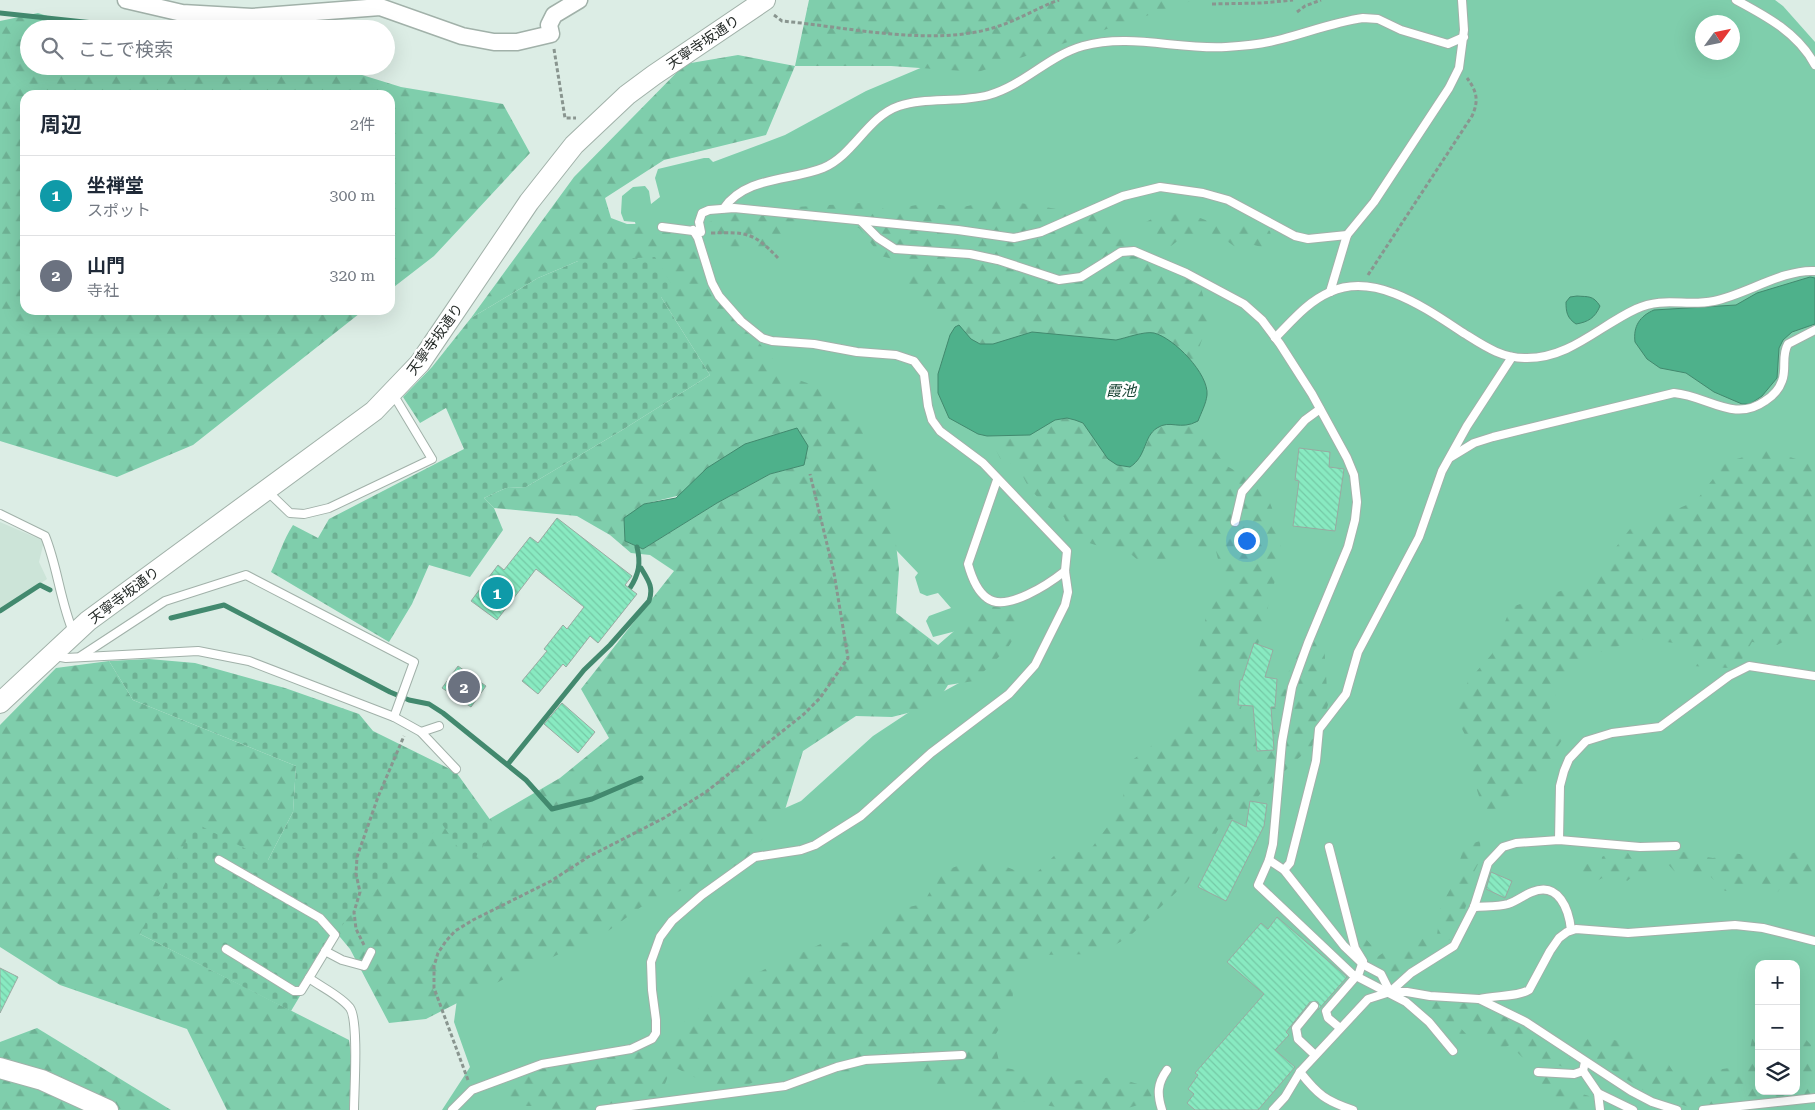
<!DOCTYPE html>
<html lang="ja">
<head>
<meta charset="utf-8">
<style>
  :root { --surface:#fff; --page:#f2f2f3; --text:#1f2937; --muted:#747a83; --line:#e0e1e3; --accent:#2563eb }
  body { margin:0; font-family:"Roboto Serif","Noto Sans JP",serif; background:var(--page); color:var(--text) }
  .controls { position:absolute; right:15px; bottom:15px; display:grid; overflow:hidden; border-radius:10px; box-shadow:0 5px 20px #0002 }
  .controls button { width:45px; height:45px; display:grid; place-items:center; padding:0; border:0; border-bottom:1px solid var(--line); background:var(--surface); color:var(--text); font:25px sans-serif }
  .compass { position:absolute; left:1695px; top:15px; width:45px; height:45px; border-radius:50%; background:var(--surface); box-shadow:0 5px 20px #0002; rotate:57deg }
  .you { position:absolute; left:1246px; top:540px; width:18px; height:18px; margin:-12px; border:4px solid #fff; border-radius:50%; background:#1a73e8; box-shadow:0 0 0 8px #1a73e833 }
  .badge { display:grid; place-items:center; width:32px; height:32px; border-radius:50%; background:var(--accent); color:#fff; font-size:16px; font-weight:700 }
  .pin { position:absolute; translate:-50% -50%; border:2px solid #fff; box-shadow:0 1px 5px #0006 }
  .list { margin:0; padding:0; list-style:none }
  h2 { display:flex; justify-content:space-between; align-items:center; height:65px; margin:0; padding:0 20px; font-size:21px }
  h2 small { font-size:16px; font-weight:400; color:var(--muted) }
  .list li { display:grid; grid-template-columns:32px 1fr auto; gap:15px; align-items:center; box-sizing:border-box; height:80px; padding:0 20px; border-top:1px solid var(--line) }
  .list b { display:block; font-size:19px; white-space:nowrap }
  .list p { margin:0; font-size:16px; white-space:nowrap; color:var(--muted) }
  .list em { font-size:16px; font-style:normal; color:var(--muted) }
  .icon { flex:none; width:28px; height:28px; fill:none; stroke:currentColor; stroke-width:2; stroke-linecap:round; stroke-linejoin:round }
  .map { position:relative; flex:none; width:1815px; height:1110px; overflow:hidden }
  .search { position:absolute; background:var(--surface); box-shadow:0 5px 20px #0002; left:20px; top:20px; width:375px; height:55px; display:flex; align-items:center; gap:12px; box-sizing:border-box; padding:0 18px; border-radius:28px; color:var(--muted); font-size:19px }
  .panel { position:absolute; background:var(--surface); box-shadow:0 5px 20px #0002; left:20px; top:90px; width:375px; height:225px; border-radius:15px }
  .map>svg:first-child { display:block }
  .built { fill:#cce4d8 }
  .grass { fill:#7fceac; fill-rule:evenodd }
  .forest { fill:url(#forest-firs); fill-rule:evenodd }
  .cemetery { fill:url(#cemetery-stones) }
  .water { fill:#4eb18b; stroke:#42896e }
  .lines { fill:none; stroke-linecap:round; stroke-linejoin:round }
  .stream { stroke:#42896e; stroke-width:5 }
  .building { fill:url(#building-back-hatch); stroke:#99a9a1 }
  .service-casing { stroke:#a1b1a9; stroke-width:10 }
  .minor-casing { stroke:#a1b1a9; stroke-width:19 }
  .tertiary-casing { stroke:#a1b1a9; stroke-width:22 }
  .path { stroke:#89958f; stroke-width:3; stroke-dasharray:4 2.5; stroke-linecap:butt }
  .service { stroke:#fff; stroke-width:8 }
  .minor { stroke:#fff; stroke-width:16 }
  .tertiary { stroke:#fff; stroke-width:20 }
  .labels { text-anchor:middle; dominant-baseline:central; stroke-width:5; stroke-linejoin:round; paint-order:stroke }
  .street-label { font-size:14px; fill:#272d2a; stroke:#fff }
  .water-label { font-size:15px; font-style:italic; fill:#1a4535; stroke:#fff }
</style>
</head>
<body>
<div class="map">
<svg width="1815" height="1110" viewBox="0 0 1815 1110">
  <defs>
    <pattern id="forest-firs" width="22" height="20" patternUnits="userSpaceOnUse" patternTransform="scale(1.25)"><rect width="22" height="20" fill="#7fceac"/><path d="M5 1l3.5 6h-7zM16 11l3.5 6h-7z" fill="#6eb194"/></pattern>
    <pattern id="cemetery-stones" width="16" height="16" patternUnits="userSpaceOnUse" patternTransform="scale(1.25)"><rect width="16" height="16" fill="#7fceac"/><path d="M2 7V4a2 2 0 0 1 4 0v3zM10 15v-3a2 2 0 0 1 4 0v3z" fill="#6eb194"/></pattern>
    <pattern id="building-back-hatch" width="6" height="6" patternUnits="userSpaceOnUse" patternTransform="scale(1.25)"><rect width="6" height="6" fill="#88eac1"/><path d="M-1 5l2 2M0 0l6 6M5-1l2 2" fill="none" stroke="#75c9a6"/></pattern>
  </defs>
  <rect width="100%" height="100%" fill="#dcede5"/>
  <path class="built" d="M0,522L44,541L39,562L47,579L0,611Z"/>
  <path class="grass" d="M1099,0H1775L1783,6L1815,42V1110H442L470,1067L454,1022L461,969L729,833L801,801L873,736L926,701L970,677L964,629L933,637L926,621L929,616L951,608L938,593L927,596L920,593L915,577L918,573L878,531L638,235L635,222L624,221L621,213L622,196L633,187L645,186L649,191L651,204L660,197L655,178L658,169L704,158H709L713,162L785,135L866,91L930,64ZM1702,22H1732V52H1702ZM1759,964H1796V1091H1759Z"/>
  <g class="forest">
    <path d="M809,0H1194L978,72L891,66H795L766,135L664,160L605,198L611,218L627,224H650L659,233L697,227L733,212L773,213L796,207L861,203L888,210L928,203L959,208L997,199L1099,216L1121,225L1140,246L1199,282L1210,318L1193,364C1184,353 1162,334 1147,333C1136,333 1126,338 1116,340L1032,332L993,344H980L972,339L959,325L931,316L907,287L912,264L881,256L859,228L793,222L763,252L726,246L697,228L726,304L787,376L836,393L857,417L892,512L899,569L896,613L938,645L983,606L1017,609L1020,628L1007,649L974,681L948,685L935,706L892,717L856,716L803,751L784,813L739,867L641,907L604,934L510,976L426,1019L389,1023L350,949L300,889L399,805L469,831L560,778L609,738L581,689L674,571L650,555L631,553L610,535L577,516L494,508L484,498L506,488L526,487L619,432L710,375L661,297L578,261L538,278L471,318L574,177L685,64L738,55L795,66ZM804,465L770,474L717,503L643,549L625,541L644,504Z"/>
    <path d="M38,13L88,29H29V66H333L401,87L503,104L530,153L434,256L390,290V95H25V310H364L193,445L117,477L0,441V21Z"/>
    <path d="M1159,215C1169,215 1181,213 1191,215C1204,218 1214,226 1228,226C1248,225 1250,218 1270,231L1272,240L1265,248L1254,245L1238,249L1227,241L1205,236H1184L1171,246L1155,244L1146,233V222Z"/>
    <path d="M1067,418L1082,423L1108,459L1142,456C1161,404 1165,438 1194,424L1227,466L1264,488L1276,518L1282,554L1235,731L1266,712L1309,635L1324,643L1328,705L1316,742L1260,794L1243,818L1224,820L1187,882L1130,936L1100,954L1034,955L1027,969L1014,977L1012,1008L994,1037L1000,1067L1028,1072L1053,1073L1071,1081L1115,1077L1144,1086L1153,1091L1150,1101C1140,1104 1128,1109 1117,1110C1080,1110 1042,1107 1007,1097L1001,1110L984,1109L955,1086L942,1094L925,1078L920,1058L874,1050L847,1076L770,1074L743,1087H714L672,1066L656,1107L659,1110H537L539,1106H515L499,1095L518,1069L589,1049L650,1053L719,990L823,943L871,942L885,912L923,904L941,872L982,857L1032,877L1054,856L1090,850L1120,810L1131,761L1196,713L1199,649L1209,603L1224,584L1216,551L1187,546L1171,564L1140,562L1125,549L1102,547L1073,538L1064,517L1046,506L1029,488L1018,467L1001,460L994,446L997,434L1024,436L1055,420Z"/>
    <path d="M1768,450L1815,465V630H1806L1777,645L1752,642L1740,663L1729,668L1692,666L1683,644L1641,639L1569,662L1548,713L1562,740L1552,755V771L1539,781L1524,783L1514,795L1499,799L1494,817L1484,811L1471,772L1476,755L1462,729L1458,708L1468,681L1492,654L1511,607L1589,582L1630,529L1696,501L1726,462Z"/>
    <path d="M109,661L133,700L296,766L293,812L268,860L140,934L349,1040L358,1110H227L187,1029L60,985L0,947V725L56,668Z"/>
    <path d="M1480,841L1481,858L1473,874L1472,890L1455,935L1420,964L1390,980L1358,948L1357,940L1364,937L1373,947L1377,957L1392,947L1411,949L1419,940L1437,935L1441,906L1453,884L1464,846Z"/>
    <path d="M1815,846V874L1810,876L1803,887L1792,890L1784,881L1778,892L1761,895L1746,883L1739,890L1725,891L1711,877L1695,872L1686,875L1675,872L1666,862C1687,843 1690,856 1713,858C1717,858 1721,855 1724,854C1738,851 1750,857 1762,863Z"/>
    <path d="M1622,851L1628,853L1635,864L1643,857H1650L1657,863L1655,872L1647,875L1646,881L1638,884L1632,877L1627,881L1620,875L1610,883L1602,878L1592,884L1581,873L1585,863L1601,866L1602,857L1607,854L1615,857Z"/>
    <path d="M1416,997C1428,997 1436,1004 1448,1001L1457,1005C1471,1001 1483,1000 1493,1012H1503L1509,1021L1516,1018L1524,1022L1528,1033L1537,1032L1539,1045L1545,1050L1552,1043L1559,1048L1563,1057H1569L1573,1064L1566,1068L1547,1061L1538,1064L1522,1057L1510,1045L1495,1052L1483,1033L1473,1031L1470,1016L1458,1015L1454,1021L1469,1037L1453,1042L1436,1023L1421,1014L1412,1004Z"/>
    <path d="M37,1028L171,1110H0V1042Z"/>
    <path d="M1796,1029L1811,1045L1809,1062L1815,1061V1094L1689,1107L1653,1096L1582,1051L1584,1042L1594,1034L1638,1047L1651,1060L1667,1062L1676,1076L1736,1067L1749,1055L1752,1039L1759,1035V1091H1796Z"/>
    <path d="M1542,1076H1564L1569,1090L1589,1096L1595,1110H1559L1537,1085Z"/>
  </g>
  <g class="cemetery">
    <path d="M655,257L674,288L661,297L710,375L619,432L526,487L506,488L484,498L494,508L503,530L470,577L429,565L412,604L389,642L271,572C279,556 283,540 293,525L318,538L329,519L464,449L446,408L420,423L403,397L432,367L471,318L538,278L578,261Z"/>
    <path d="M149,659L195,663L285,688L359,714L373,731L456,772L496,828L470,865L442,824L345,921L291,1011L140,934L195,823L268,860L293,812L296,766L133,700L109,661Z"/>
  </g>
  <g class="water">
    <path d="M1810,277L1815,278V324L1792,332L1783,340L1779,348L1777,378L1762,396L1750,404H1742L1714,392L1686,373L1660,368L1647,359L1635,342C1633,326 1640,316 1654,310L1736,305L1757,293Z"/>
    <path d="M1577,296C1588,297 1593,295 1600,306C1595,318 1588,322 1576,324C1567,318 1566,312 1566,302L1570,297Z"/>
    <path d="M959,325L971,339L980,344H993L1032,332L1116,340C1126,338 1144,331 1154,333C1174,338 1209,374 1207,395C1206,404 1201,413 1198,421C1180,431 1170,419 1157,428C1143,437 1147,456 1130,467L1117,465L1108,459L1083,423L1075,420L1067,418L1055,420L1030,435L987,436L978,434L949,418L938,393V374L950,335L955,327Z"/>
    <path d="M797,428L808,446L804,465L770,474L717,503L643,549L625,541L624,518L644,504L676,498L707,468L745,444Z"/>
  </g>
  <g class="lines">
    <g class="stream">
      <path d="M0,13L131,27"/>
      <path d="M630,588C639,574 641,563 637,547"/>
      <path d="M0,611L40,585L50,590"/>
      <path d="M171,618L224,605L390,692L409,700L429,704L443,713L526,780L552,809L592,799L641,778"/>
      <path d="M508,764L584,670L610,645L649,601C654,587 648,580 641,568"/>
    </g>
  </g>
  <g class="building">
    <path d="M1299,448L1330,452L1329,467L1344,469L1335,531L1293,526L1299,481L1295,480Z"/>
    <path d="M557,518L632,576L625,585L637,594L598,643L590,636L566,667L563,664L538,694L522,681L547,651L544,649L563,625L567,629L584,607L536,569L497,620L471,601L498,565L504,570L530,537L538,543Z"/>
    <path d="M1254,643L1273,650L1265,677L1277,679L1275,707H1271L1274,750L1257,751L1253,706L1238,705L1240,680H1242Z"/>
    <path d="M458,666L486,686L471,707L442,688Z"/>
    <path d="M562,703L595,732L578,753L544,724Z"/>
    <path d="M1250,801L1267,804L1264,826L1226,901L1198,887L1232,820L1246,827Z"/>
    <path d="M1491,872L1512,881L1505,898L1486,889Z"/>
    <path d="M1277,917L1347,977L1318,1010V1002H1310L1286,1032L1289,1035L1275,1050L1295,1067L1258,1110H1195L1187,1103L1194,1094L1188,1089L1198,1075L1195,1073L1264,994L1227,962L1261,923L1268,929Z"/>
    <path d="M0,968L18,977L0,1013Z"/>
  </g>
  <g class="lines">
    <defs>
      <g id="service">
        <path d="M1736,0C1766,16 1798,33 1815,65"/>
        <path d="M724,208C746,176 791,181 823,168C854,155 867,117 899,106C925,97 960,103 989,95C1024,85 1048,56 1083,46C1130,33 1179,50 1226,47C1245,46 1264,44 1282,39C1309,32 1335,22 1363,18L1378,19L1401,30L1448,44L1464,37"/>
        <path d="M862,222L878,238L895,249L970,254L998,260L1059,280L1081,277L1121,252L1134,251L1186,273L1244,304L1262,320L1280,344L1312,394L1347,458L1354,475L1357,502L1355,520L1348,547L1308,643L1292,687L1282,742L1273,844L1269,860L1258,885L1352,974L1406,1002L1429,1022L1453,1051"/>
        <path d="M662,227L701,232L699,222L702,213L709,210L734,208L958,230L1014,238L1041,232L1123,196L1160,187L1203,193L1228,200L1295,236L1308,239L1347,235"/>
        <path d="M1330,292L1347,235L1374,202L1449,88L1459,68L1464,30L1462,0"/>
        <path d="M1275,338C1292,321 1307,302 1330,292C1376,271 1428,310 1465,334C1484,346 1503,359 1527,358C1570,358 1599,326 1636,309C1664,296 1686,307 1714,301C1745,295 1783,269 1815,271"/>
        <path d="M1451,457L1474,443L1493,437L1674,393C1708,396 1734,423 1765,401C1773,396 1779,390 1782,381C1787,369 1781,356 1788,344L1815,330"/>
        <path d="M997,480L968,564C971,575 977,591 987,598C1006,613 1050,583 1065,571"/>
        <path d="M266,490L290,513L304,514L329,508L432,459L393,394"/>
        <path d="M0,514L45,536C58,568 60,602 74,634"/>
        <path d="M1235,522L1242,492L1305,420L1320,409"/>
        <path d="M55,656L66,658L198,651L249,661L394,717L421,732L456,769"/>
        <path d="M81,656L165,601L246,575L414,662L394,717"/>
        <path d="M421,732L439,726"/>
        <path d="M1559,840L1560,786L1564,771L1569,759L1586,741L1612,733L1660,727L1729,676L1749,666L1815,676"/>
        <path d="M1329,847L1355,948L1363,961L1359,973L1326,1011L1328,1018L1340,1028"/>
        <path d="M219,860L320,918L335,935L309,978"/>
        <path d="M1269,860L1284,870L1290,863L1316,761L1319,729L1346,694L1358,652L1419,537L1442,471L1467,426L1512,357"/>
        <path d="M1284,870L1344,946L1364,965L1381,974L1390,992"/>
        <path d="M1474,907C1485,906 1498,907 1508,904C1517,901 1524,895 1532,892C1559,881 1569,910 1571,930"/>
        <path d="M226,949L294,991H301L309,978C321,987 341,996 350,1008C359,1021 354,1092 354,1110"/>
        <path d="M325,951L342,960L364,966L371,952"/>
        <path d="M1390,992L1411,973L1454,946L1474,907L1488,863L1503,847L1516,843L1559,840L1640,847L1676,846"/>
        <path d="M1479,999C1494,995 1518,997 1529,990L1550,951L1559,938L1567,932L1576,929L1628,933L1735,925L1763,928L1815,941"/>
        <path d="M1314,1006L1296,1028L1298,1039L1315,1055"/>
        <path d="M1583,1071L1598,1093L1600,1110"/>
        <path d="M1300,1072C1318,1095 1326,1101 1353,1110"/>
        <path d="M1538,1072L1574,1074L1583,1071L1585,1062"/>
        <path d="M1598,1093L1633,1110"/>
        <path d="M452,1110L472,1090L542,1064L631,1049L652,1039L656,1033V1020L652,990L651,962L660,937L672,921L702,895L755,857L801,850L815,845L861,816L931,753L1009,694L1035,665L1065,605L1068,592L1065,571L1067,551L983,463L940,431L932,420L928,406L924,374L914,361L896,355L857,352L814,344L772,341L762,338L741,321L719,296L712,283L698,238L693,230"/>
        <path d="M600,1110L785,1086L837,1067L865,1060L962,1055"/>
        <path d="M1162,1110C1157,1094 1157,1084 1167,1070"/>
        <path d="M1273,1110L1285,1097L1300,1072L1368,999L1390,992H1407L1430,996L1479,999L1526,1022L1631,1091L1652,1102L1677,1110"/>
        <path d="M1703,1110L1815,1098"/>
      </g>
      <path id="minor" d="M126,0L182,13L252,17L380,7L462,36L494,42H517L551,34L549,25L554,15L579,0"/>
      <g id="tertiary">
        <path d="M0,703L88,621L374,411L420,363L529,202L574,145L627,95L654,75L765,0"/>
        <path d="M0,1068L42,1080L108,1110"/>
      </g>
    </defs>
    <use href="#service" class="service-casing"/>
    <use href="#minor" class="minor-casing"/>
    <use href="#tertiary" class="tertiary-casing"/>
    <g class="path">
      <path d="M1212,4L1262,3L1293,0"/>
      <path d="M1297,12L1305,6L1321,0"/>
      <path d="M774,15L782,21C848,27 936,48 999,26C1020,19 1039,7 1059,0"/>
      <path d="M554,49L565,118H576"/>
      <path d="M711,233C747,232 753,232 778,258"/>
      <path d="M1368,275L1472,116C1479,101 1477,91 1467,78"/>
      <path d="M364,945L356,929L354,912L360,892L356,874L357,857L378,797L404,736"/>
      <path d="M468,1080L434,988V966L438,953L446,941L455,931L473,920L551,881L588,857L664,818L706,792L804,714L820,698L848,658L834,573L810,474"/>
    </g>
    <use href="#service" class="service"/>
    <use href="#minor" class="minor"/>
    <use href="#tertiary" class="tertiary"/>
  </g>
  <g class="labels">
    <g class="street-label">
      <text transform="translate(703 42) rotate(-34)">天寧寺坂通り</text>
      <text transform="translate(435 339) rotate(-54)">天寧寺坂通り</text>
      <text transform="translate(124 595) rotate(-37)">天寧寺坂通り</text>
    </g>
    <g class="water-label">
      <text x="1121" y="391">霞池</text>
    </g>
  </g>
</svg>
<div class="controls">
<button>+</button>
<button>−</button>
<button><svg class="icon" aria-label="layers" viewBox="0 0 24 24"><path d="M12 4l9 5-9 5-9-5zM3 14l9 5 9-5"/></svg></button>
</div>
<svg class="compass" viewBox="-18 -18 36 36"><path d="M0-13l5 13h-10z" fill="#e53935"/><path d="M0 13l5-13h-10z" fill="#747a83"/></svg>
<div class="you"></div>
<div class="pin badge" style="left:497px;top:593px;background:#0f9aa8">1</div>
<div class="pin badge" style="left:464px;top:687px;background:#6b7280">2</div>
<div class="search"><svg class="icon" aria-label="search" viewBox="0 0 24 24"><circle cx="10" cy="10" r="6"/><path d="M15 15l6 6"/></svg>ここで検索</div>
<section class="panel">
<h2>周辺<small>2件</small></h2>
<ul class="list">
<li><span class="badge" style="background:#0f9aa8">1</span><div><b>坐禅堂</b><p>スポット</p></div><em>300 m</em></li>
<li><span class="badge" style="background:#6b7280">2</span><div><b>山門</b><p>寺社</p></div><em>320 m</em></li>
</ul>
</section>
</div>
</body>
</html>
